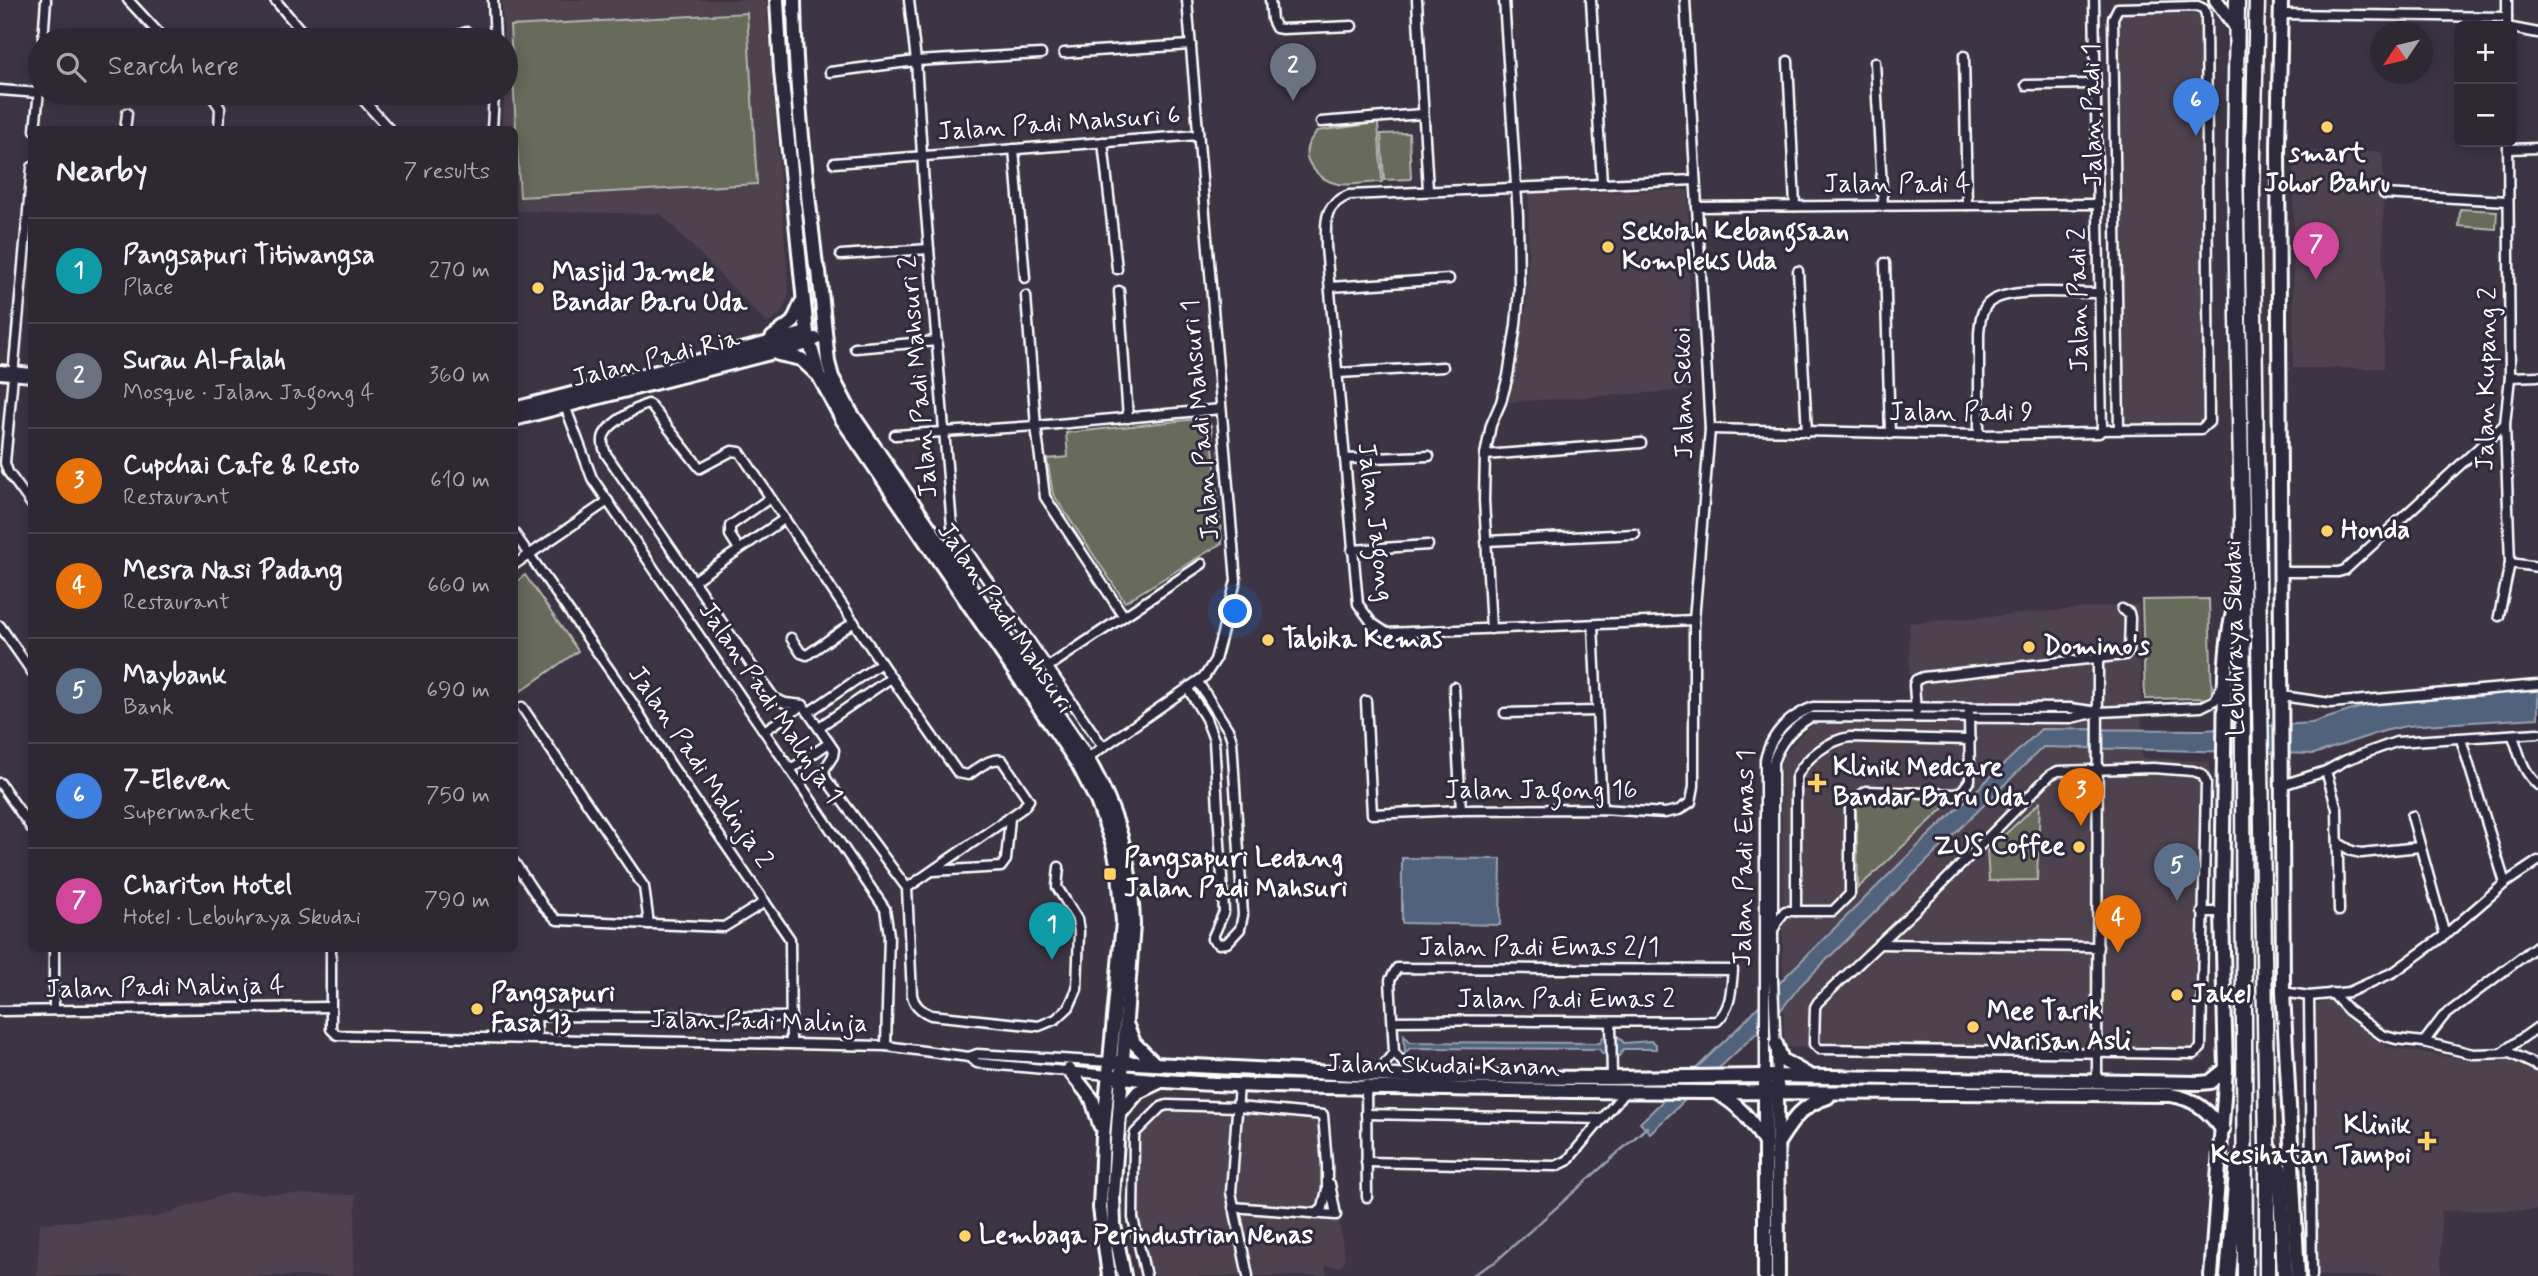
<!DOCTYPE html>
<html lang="en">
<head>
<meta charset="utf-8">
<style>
  :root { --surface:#2e2833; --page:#36303b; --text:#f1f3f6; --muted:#a7a6ac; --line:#49444e; --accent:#8bbbb9 }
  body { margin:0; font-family:Mynerve,sans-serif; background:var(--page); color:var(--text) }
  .controls { position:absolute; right:21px; top:21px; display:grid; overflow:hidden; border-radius:10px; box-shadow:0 4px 18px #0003 }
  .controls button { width:63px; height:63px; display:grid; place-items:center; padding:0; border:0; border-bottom:2px solid var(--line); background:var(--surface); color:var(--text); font:35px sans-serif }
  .compass { position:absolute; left:2370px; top:21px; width:63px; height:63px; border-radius:50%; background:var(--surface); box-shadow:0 4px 18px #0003; rotate:235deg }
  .you { position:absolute; left:1236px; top:612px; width:24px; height:24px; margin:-18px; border:5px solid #fff; border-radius:50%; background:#1a73e8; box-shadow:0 0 0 10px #1a73e833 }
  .badge { display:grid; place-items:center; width:46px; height:46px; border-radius:50%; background:var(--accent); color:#fff; font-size:23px; font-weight:700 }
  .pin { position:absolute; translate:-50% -58px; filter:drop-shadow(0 2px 4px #0008) }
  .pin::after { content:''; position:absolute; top:37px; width:24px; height:21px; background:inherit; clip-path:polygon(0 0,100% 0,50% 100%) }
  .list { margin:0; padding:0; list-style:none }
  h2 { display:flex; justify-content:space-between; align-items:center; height:91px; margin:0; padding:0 28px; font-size:30px }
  h2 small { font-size:23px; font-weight:400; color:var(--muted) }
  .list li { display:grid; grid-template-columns:46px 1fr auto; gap:21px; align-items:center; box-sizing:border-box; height:105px; padding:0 28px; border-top:2px solid var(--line) }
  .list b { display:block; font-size:26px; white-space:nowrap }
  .list p { margin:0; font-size:23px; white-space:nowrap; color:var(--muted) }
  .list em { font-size:23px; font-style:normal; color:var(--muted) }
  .icon { flex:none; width:38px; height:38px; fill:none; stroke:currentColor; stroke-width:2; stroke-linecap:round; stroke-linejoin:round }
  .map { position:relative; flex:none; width:2538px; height:1276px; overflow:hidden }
  .search { position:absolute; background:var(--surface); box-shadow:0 4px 18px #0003; left:28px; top:28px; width:490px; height:77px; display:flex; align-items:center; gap:18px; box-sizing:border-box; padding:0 24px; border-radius:38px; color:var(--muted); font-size:26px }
  .panel { position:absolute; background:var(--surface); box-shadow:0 4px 18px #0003; left:28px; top:126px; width:490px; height:826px; border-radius:10px }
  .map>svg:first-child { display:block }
  .built { fill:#4e434d }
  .green { fill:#686b5c; stroke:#b4b5ae; stroke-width:2 }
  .water { fill:#51637c; stroke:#97a1b0; stroke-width:2 }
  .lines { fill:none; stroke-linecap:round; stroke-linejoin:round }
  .stream { stroke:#97a1b0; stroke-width:2.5 }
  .street-casing { stroke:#fff; stroke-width:13 }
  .secondary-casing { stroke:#fff; stroke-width:18 }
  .highway-casing { stroke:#fff; stroke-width:19 }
  .street { stroke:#2f2a3d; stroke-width:8 }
  .secondary { stroke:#2f2a3d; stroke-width:12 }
  .highway { stroke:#2f2a3d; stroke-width:14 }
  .poi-dot { fill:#ffd166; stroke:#2f2a3d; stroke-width:2.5 }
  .labels { text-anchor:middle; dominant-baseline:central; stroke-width:6; stroke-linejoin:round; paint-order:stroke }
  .street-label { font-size:26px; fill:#fff; stroke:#2f2a3d }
  .poi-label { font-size:26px; font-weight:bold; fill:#fff; stroke:#2f2a3d; text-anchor:start }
</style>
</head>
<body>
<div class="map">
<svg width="2538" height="1276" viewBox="0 0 2538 1276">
  <rect width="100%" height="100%" fill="#3d3544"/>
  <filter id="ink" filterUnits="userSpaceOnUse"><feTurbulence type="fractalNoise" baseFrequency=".0143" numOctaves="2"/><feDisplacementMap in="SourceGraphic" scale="14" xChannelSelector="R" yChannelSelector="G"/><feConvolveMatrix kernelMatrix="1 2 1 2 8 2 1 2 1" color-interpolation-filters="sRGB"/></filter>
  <g filter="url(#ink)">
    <g class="built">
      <path d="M502,0H766L789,294L781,314L767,323L661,214L515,211L514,130H501L506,89V40H504Z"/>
      <path d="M2202,3L2205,422L2202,425L2122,427L2117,4Z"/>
      <path d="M2294,151H2375L2381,152L2383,156L2384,368H2293Z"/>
      <path d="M1688,190L1691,390L1509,402L1527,301L1529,193Z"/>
      <path d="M2139,604L2142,758L2210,761L2204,1060L1784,1047L1781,758L1811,724L1911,723L1909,623Z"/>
      <path d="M2328,999L2388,1047L2469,1060L2509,1058L2538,1072V1210L2441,1211V1276H2318L2315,1006Z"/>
      <path d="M1242,1104L1325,1112L1328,1117L1331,1165L1345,1261L1339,1267L1325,1266L1327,1276H1142L1130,1220L1131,1137L1158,1105Z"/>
      <path d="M230,1193L356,1195L353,1276H37L40,1223L156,1217Z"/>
    </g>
    <g class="green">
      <path d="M747,13L757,184L520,197L510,26Z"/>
      <path d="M1378,123L1382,182C1368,182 1351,186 1338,184C1321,181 1301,162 1308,145C1310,140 1314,135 1317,131Z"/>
      <path d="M1409,133L1411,179L1384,180L1381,134Z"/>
      <path d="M2460,209L2497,211L2496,229L2459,226Z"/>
      <path d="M1206,418L1211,425L1222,543L1125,602L1053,494L1047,459L1068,457L1066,433Z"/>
      <path d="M525,575L578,651L515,695V583Z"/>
      <path d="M2209,599L2212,698L2145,699L2142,600Z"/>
      <path d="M1864,797L1955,798L1858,888L1856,805Z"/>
      <path d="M2040,802L2037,880L1989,881L1987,851Z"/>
    </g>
    <g class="water">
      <path d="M2538,688V718L2406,726L2384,731L2314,754L2043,747L1800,986L1780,1011L1650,1133L1640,1123L1743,1023L1787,975L1923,841L2041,729L2204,730L2312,723L2377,702Z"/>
      <path d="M1402,858L1501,859L1500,925L1402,923Z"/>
      <path d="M1404,1035L1410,1042L1600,1043L1603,1037H1619L1624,1043L1651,1041L1656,1044V1049H1624L1619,1056L1603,1054L1599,1049L1410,1048L1405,1053Z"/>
    </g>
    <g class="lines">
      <path class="stream" d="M1471,1276L1495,1262L1647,1127"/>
      <defs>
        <g id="street">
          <path d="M128,0L165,40"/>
          <path d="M275,0L309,40"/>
          <path d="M493,0L495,40"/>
          <path d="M909,0L916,61L925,201L952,526L954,532L1103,747"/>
          <path d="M1270,0L1272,20L1276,28L1282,29L1352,26"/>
          <path d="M1417,0L1428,190"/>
          <path d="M1591,0L1602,183"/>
          <path d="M2094,0L2102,430"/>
          <path d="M2507,0V26"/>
          <path d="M2281,14L2507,17"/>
          <path d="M2512,28L2538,33"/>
          <path d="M43,40L46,0"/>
          <path d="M444,40L467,32"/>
          <path d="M1064,53L1191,45"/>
          <path d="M1964,56L1967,205"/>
          <path d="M1788,61L1795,206"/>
          <path d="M1875,62L1883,206"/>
          <path d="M830,72L916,61L1041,54"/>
          <path d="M2026,85L2096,84"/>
          <path d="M0,90L39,93"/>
          <path d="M210,93L220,108L219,130"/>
          <path d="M357,93L390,130"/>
          <path d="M1321,122L1422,114"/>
          <path d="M35,130L40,81"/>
          <path d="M125,130L127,113"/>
          <path d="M492,130L494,93"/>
          <path d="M1103,142L1117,269"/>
          <path d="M1014,149L1025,278"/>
          <path d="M2508,149L2538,148"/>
          <path d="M834,163L1198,135"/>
          <path d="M32,167L5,463L8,472L32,505"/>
          <path d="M2384,194L2508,201"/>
          <path d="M1697,207L2098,204"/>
          <path d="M841,255L929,249"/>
          <path d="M1885,263L1890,434"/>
          <path d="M1798,271L1807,432"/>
          <path d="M1330,287L1449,279"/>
          <path d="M1119,291L1128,418"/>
          <path d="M1026,296L1036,426L1045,497L1123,615"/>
          <path d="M855,348L937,341"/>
          <path d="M1338,373L1443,367"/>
          <path d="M2510,377L2538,376"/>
          <path d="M564,403L592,478L885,909L889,935L886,1046"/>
          <path d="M1710,429L1979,435L2099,433L2102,430L2201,429L2209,422L2206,15L2204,9L2198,6L2118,8L2113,18L2119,430"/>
          <path d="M895,435L1036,426L1221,409"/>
          <path d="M1979,435V333C1980,324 1980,314 1986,306C2001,285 2074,294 2100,293"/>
          <path d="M1485,455L1641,443"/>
          <path d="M1345,459L1429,456"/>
          <path d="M514,533L632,702L671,765L790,939L791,1043"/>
          <path d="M1486,541L1635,534"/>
          <path d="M739,549L730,535V526L770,498"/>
          <path d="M1352,550L1428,545"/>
          <path d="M2510,563L2538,567"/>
          <path d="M514,565L608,501"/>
          <path d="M2282,572H2338L2345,570L2505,424"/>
          <path d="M695,580L784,519"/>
          <path d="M2499,616L2510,563L2505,424L2510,377L2508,142"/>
          <path d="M1694,620L1387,633L1372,623L1358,604L1326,247C1326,222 1322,206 1349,195L1695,180"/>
          <path d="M0,626L32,672"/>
          <path d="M1593,626L1602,809"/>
          <path d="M1491,629L1484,500L1485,455L1491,425L1501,402L1508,376L1516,325L1519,290L1518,216L1504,0"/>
          <path d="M791,638L801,653L807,655L854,622"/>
          <path d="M1048,667L1202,564"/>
          <path d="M1454,687L1461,810"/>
          <path d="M1188,689L1206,719L1214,740L1224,912L1212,939L1219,944L1227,943L1240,929L1243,915L1232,740L1229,731L1198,682"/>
          <path d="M2282,696L2330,703L2538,685"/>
          <path d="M1366,701L1372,814L1461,810L1602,809L1665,813L1679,810L1691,802L1694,786V620L1710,429L1685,0"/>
          <path d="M522,707L644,887L649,924"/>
          <path d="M1916,711L1914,685L1916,680L1923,677L2125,655L2129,651L2130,618L2129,613L2122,609"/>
          <path d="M809,712L881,663"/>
          <path d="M1505,713L1596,711"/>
          <path d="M819,727L891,678"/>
          <path d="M764,731L803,705"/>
          <path d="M2513,736C2520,755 2522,771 2538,785"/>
          <path d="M2461,739L2505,883"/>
          <path d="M1083,761L1205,676L1215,660L1236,581L1187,0"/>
          <path d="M2153,768L2193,771L2202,774L2206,782L2201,1048L2194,1054L1819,1049L1814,1044L1815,1007L1818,1002L1933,893L2050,775L2058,771Z"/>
          <path d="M791,769L829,743"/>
          <path d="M2326,771L2337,809L2339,911"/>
          <path d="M0,783L32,829"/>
          <path d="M2282,785L2326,771L2346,760L2396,742L2538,733"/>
          <path d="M2412,816L2445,935"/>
          <path d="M2338,843L2352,851L2361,853L2420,847"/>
          <path d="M514,862L544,907L557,920L724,927L765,902"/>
          <path d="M933,871L1001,867L1006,860L1010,818"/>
          <path d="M907,888L1023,808L1029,800L1002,760C990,757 978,769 968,775L958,773L881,663L740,452L732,451L700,468L651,406L648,404C637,407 611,423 606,432C601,438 603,447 606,454L774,698L785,703L803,705L834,750L833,756L824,770L826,779L907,888L912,995C914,1005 921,1011 931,1015L1039,1026L1056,1019L1069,1007L1077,989L1079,931L1077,919L1057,887L1059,867"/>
          <path d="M1796,911V778C1805,757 1830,740 1850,737L1970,740"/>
          <path d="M2202,912H2222"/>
          <path d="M1775,927L1778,920L1785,911H1833L1850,894V803L1866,791L1955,794L1962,791L1970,780L1969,713"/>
          <path d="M1879,944L2098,947"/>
          <path d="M331,948V1029L337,1035L886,1046L969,1057L977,1054L1109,1062"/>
          <path d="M2283,992L2309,996L2349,992L2394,972L2445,935L2505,883L2538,861"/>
          <path d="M2332,993L2348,1010L2382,1035L2396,1039L2424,1042L2473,1054L2510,1053L2538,1066"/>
          <path d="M2309,996L2312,1276"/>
          <path d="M54,1010V948"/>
          <path d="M0,1011L330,1007"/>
          <path d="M1393,1021C1501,1019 1609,1023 1717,1021C1732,1007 1731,989 1733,970L1397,968L1390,980L1394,1052L1415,1077"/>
          <path d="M1611,1023L1612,1078"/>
          <path d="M537,1037L536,1016L791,1017"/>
          <path d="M2424,1042L2443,1017L2538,945"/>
          <path d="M2501,1053L2538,1027"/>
          <path d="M969,1057L977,1063L1109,1075"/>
          <path d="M1376,1075L1394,1052"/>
          <path d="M1765,1076V760C1771,733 1788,717 1813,707L2070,708L2092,711"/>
          <path d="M1777,1076L1773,981V762C1780,742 1793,727 1811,717L2071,718L2099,712L2201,707L2215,700L2222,685"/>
          <path d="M2097,1080L2098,660"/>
          <path d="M1239,1085L1231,1192L1248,1276"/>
          <path d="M1366,1085L1367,1197"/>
          <path d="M1366,1114L1602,1119"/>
          <path d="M1366,1162L1556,1166L1567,1161L1624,1093"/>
          <path d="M1233,1207L1336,1215L1330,1184"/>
          <path d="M1146,1276L1133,1218L1134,1138L1135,1133L1161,1107L1167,1105L1238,1107L1323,1115L1327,1164V1189L1323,1208L1316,1214"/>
        </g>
        <g id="secondary">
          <path d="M777,0L781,71L807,333L819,376L842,419L1078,764L1097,801L1113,845L1119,872L1123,922L1103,1136L1100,1208L1109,1276"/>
          <path d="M794,0C795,89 806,177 816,266L819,271L828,362L832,377L851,413L1087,758C1119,815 1131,859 1133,924L1113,1196L1114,1225L1124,1276"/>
          <path d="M2216,0L2236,27"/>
          <path d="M2281,0L2278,147L2283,992L2298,1276"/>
          <path d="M772,338L793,322L802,302"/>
          <path d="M778,354L801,359L817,374"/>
          <path d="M0,372L32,375"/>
          <path d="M514,409L807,333"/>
          <path d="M514,419L809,343L815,339"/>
          <path d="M1127,1026L1134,1043L1155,1064"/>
          <path d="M1776,1044L1782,1060L1810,1076"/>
          <path d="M1114,1062L1415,1077L1612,1078L1765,1076L2200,1083L2210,1082L2226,1069"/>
          <path d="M1069,1070L1092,1099L1100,1125"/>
          <path d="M1113,1076C1224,1089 1336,1086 1448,1089C1688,1094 1929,1091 2170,1095C2195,1098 2208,1111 2223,1130"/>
          <path d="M1765,1083V1276"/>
          <path d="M1777,1084L1778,1276"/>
          <path d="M1715,1092C1738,1103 1752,1121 1765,1143"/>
          <path d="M1119,1115L1138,1092L1161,1081"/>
          <path d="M1777,1144C1792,1121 1801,1105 1828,1097"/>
          <path d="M2211,1276L2226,1069L2222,912L2225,675C2227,644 2230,615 2241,586"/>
        </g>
        <g id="highway">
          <path d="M2237,0L2235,166L2242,518L2245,1276"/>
          <path d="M2257,0L2252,191L2267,1145V1276"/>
          <path d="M2269,1149L2280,1170L2285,1276"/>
          <path d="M2228,1276L2238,1161"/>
        </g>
      </defs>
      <use href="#street" class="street-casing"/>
      <use href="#secondary" class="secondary-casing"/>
      <use href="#highway" class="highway-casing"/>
      <use href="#street" class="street"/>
      <use href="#secondary" class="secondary"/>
      <use href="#highway" class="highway"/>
    </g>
  </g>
  <g class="poi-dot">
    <circle cx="2327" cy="127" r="7"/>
    <circle cx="1608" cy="247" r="7"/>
    <circle cx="538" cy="288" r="7"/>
    <circle cx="2327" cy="531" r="7"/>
    <circle cx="1268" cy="640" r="7"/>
    <circle cx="2029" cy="647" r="7"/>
    <path d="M1813.5 772.5h7v7h7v7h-7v7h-7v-7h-7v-7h7z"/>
    <circle cx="2079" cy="847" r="7"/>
    <rect x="1103" y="867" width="14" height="14" rx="3.5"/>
    <circle cx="2177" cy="995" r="7"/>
    <circle cx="477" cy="1009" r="7"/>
    <circle cx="1973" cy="1027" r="7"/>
    <path d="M2423.5 1130.5h7v7h7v7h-7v7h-7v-7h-7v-7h7z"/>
    <circle cx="965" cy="1236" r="7"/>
  </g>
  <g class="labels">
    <g class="street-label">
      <text transform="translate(2093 115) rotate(-91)">Jalan Padi 1</text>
      <text transform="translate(1059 124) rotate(-4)">Jalan Padi Mahsuri 6</text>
      <text x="1897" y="185">Jalan Padi 4</text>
      <text transform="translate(2079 300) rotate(-91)">Jalan Padi 2</text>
      <text transform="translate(656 359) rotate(-14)">Jalan Padi Ria</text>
      <text transform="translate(919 377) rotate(-95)">Jalan Padi Mahsuri 2</text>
      <text transform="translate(2487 379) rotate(-89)">Jalan Kupang 2</text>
      <text transform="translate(1684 393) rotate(-91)">Jalan Sekoi</text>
      <text x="1961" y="413">Jalan Padi 9</text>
      <text transform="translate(1201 420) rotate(-95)">Jalan Padi Mahsuri 1</text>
      <text transform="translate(1375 522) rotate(83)">Jalan Jagong</text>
      <text transform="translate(1005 618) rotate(56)">Jalan Padi Mahsuri</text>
      <text transform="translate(2235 638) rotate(-91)">Lebuhraya Skudai</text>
      <text transform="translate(770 703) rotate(56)">Jalan Padi Malinja 1</text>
      <text transform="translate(700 767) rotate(56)">Jalan Padi Malinja 2</text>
      <text x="1541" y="791">Jalan Jagong 16</text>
      <text transform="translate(1745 858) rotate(-89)">Jalan Padi Emas 1</text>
      <text x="1539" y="948">Jalan Padi Emas 2/1</text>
      <text transform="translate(165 988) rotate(-1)">Jalan Padi Malinja 4</text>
      <text x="1566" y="1000">Jalan Padi Emas 2</text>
      <text transform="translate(759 1022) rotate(1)">Jalan Padi Malinja</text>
      <text transform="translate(1443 1066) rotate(1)">Jalan Skudai Kanan</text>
    </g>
    <g class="poi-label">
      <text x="2327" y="154" text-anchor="middle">smart<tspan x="2327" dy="30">Johor Bahru</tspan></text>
      <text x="1622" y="232">Sekolah Kebangsaan<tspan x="1622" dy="30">Kompleks Uda</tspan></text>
      <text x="552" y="273">Masjid Jamek<tspan x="552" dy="30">Bandar Baru Uda</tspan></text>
      <text x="2341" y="531">Honda</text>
      <text x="1282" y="640">Tabika Kemas</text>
      <text x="2043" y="647">Domino's</text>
      <text x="1833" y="768">Klinik Medcare<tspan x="1833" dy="30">Bandar Baru Uda</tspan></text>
      <text x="2065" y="847" text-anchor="end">ZUS Coffee</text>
      <text x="1124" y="859">Pangsapuri Ledang<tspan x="1124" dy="30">Jalan Padi Mahsuri</tspan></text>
      <text x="491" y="994">Pangsapuri<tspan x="491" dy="30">Fasa 13</tspan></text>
      <text x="2191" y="995">Jakel</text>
      <text x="1987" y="1012">Mee Tarik<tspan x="1987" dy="30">Warisan Asli</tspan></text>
      <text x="2411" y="1126" text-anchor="end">Klinik<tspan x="2411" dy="30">Kesihatan Tampoi</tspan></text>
      <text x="979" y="1236">Lembaga Perindustrian Nenas</text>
    </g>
  </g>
</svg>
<div class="controls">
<button>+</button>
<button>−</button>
</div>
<svg class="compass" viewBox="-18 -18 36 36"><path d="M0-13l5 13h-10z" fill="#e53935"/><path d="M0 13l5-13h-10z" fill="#a7a6ac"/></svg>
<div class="you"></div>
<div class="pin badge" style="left:1052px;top:960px;background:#0f9aa8">1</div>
<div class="pin badge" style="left:1293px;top:101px;background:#6b7280">2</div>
<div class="pin badge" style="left:2081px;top:826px;background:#e8710a">3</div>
<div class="pin badge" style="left:2118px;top:953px;background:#e8710a">4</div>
<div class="pin badge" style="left:2177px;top:901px;background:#5c6f8a">5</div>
<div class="pin badge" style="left:2196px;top:136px;background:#3f7fe0">6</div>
<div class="pin badge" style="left:2316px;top:280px;background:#d1479c">7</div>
<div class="search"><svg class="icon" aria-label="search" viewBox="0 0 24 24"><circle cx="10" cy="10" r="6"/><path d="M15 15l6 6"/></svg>Search here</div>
<section class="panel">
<h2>Nearby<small>7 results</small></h2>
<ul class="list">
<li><span class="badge" style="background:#0f9aa8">1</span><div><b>Pangsapuri Titiwangsa</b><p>Place</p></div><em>270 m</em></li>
<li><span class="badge" style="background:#6b7280">2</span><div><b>Surau Al-Falah</b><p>Mosque · Jalan Jagong 4</p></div><em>360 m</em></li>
<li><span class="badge" style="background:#e8710a">3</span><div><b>Cupchai Cafe &amp; Resto</b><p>Restaurant</p></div><em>610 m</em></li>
<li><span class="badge" style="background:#e8710a">4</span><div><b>Mesra Nasi Padang</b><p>Restaurant</p></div><em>660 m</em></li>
<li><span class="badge" style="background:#5c6f8a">5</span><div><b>Maybank</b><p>Bank</p></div><em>690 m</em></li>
<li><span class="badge" style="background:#3f7fe0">6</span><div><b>7-Eleven</b><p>Supermarket</p></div><em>750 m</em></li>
<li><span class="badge" style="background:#d1479c">7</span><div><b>Chariton Hotel</b><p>Hotel · Lebuhraya Skudai</p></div><em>790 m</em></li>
</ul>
</section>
</div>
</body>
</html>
